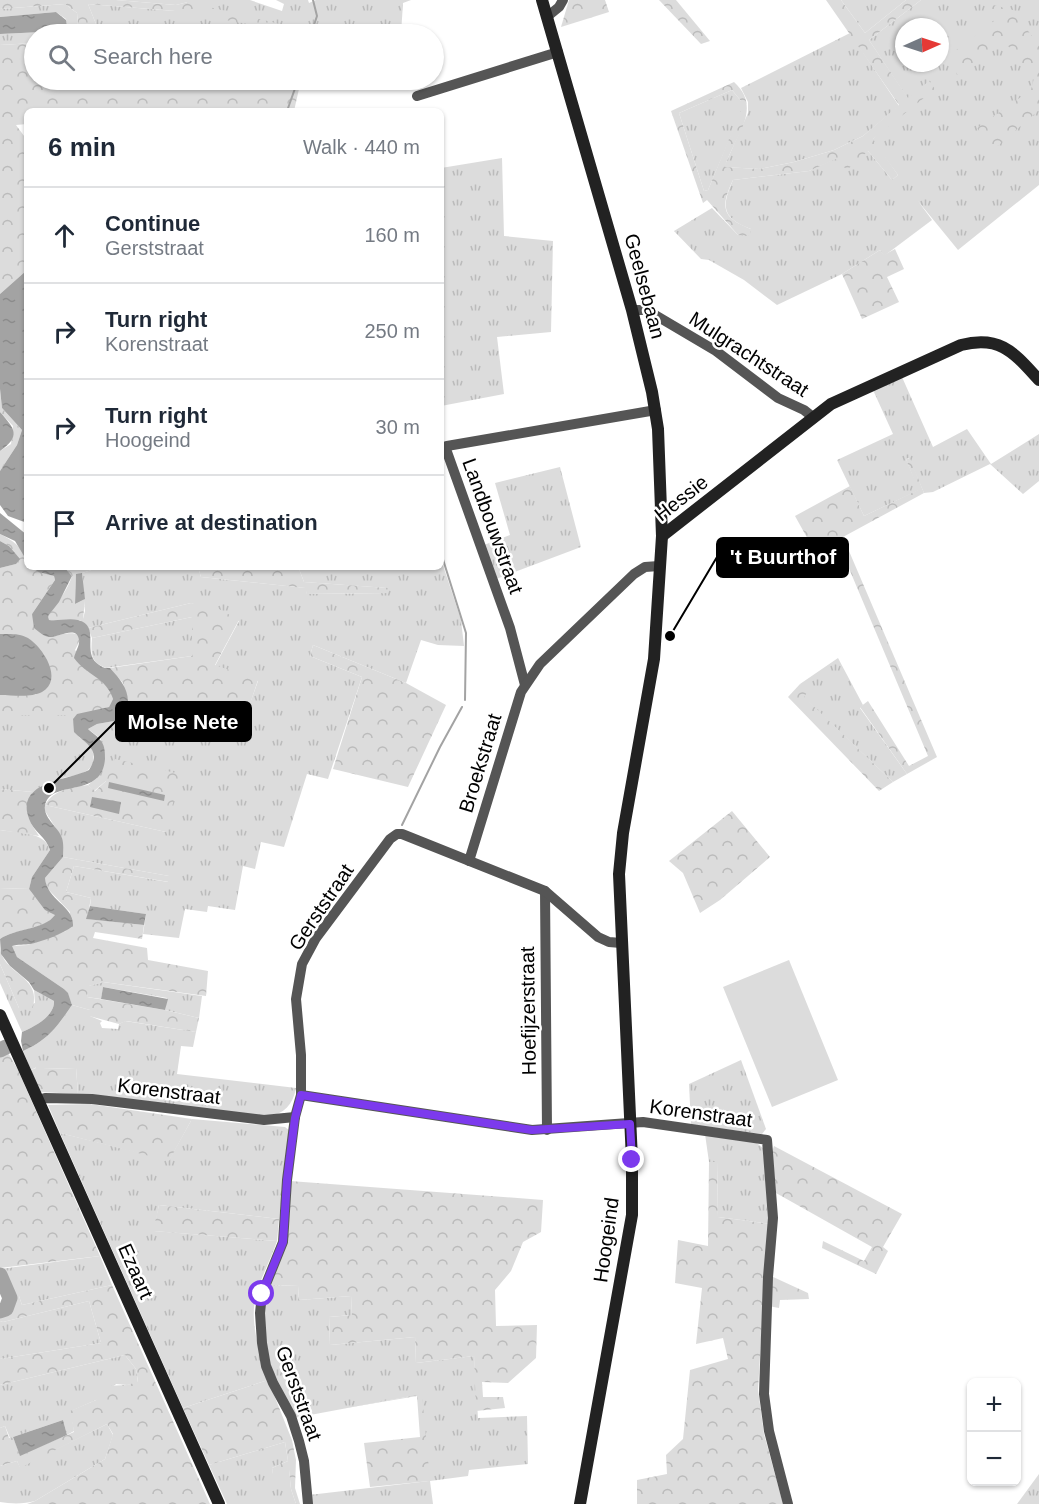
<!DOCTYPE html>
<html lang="en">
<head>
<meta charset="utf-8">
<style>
  :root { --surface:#fff; --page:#f6f6f7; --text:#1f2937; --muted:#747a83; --line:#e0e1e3 }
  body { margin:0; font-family:Helvetica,sans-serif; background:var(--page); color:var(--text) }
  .controls { position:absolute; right:18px; bottom:18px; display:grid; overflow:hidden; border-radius:9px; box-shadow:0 2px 4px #0004 }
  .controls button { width:54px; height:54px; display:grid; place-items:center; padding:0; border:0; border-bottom:2px solid var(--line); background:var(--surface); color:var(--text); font:30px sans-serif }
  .compass { position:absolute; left:895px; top:18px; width:54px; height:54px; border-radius:50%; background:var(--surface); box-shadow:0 2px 4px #0004; rotate:87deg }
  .stop { position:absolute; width:18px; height:18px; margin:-14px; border:4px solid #7c3aed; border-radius:50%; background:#fff }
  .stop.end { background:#7c3aed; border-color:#fff; box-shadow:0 2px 6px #0008 }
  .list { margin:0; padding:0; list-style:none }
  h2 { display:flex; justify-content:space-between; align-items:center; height:78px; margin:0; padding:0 24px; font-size:26px }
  h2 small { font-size:20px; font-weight:400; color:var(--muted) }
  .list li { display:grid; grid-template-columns:39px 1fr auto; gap:18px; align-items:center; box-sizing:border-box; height:96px; padding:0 24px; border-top:2px solid var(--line) }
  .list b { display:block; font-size:22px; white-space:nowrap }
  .list p { margin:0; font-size:20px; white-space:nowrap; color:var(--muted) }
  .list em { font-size:20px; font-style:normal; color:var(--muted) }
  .icon { flex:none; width:33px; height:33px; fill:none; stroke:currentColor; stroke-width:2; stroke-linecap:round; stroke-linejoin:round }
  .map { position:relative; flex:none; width:1039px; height:1504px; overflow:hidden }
  .search { position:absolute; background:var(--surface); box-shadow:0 2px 4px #0004; left:24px; top:24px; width:420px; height:66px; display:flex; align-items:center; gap:15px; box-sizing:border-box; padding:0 21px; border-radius:33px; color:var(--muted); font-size:22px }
  .panel { position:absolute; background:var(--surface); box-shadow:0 2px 4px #0004; left:24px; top:108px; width:420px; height:462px; border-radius:9px }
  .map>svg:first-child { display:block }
  .grass { fill:url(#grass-tufts); fill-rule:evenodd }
  .forest { fill:url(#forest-crowns); fill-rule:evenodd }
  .garden { fill:#dcdcdc }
  .water { fill:url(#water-ripples) }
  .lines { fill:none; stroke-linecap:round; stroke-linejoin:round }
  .stream { stroke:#a3a3a3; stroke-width:2 }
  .river { stroke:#a3a3a3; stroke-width:15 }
  .street { stroke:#555; stroke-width:10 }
  .secondary { stroke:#222; stroke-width:12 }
  .route { stroke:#7c3aed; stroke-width:8 }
  .labels { text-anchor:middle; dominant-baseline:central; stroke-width:5; stroke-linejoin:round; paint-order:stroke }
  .street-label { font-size:20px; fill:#000; stroke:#fff }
  .leader { fill:none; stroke:#000; stroke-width:2 }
  .callout-dot { fill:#000; stroke:#fff; stroke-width:2 }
  .callout { fill:#000; stroke:#000; stroke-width:2 }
  .callout-label { font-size:21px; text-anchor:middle; font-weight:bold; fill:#fff }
</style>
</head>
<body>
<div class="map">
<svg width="1039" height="1504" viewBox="0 0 1039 1504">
  <defs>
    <pattern id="grass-tufts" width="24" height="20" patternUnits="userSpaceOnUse" patternTransform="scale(1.5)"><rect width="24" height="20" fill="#dcdcdc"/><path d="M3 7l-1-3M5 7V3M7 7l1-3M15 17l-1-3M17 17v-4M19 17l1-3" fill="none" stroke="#bbb"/></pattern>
    <pattern id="forest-crowns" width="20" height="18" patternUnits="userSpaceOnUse" patternTransform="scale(1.5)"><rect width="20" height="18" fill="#dcdcdc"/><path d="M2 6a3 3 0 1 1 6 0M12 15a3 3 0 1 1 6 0" fill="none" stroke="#bbb"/></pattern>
    <pattern id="water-ripples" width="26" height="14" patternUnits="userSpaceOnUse" patternTransform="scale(1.5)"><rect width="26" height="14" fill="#a3a3a3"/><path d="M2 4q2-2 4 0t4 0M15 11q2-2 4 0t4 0" fill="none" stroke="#8b8b8b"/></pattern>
  </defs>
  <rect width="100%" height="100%" fill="#fff"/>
  <g class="grass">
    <path d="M116,0H250L282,11L284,4L276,0H308L309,3L316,0H411L403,3L401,34H100L88,4L175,11L188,2L176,5Z"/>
    <path d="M841,0H906L865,33Z"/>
    <path d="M921,0H1039V185L958,250L918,201L932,220L884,256L880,250L842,274L777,305L744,280L709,260L701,259L674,231L712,208L738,235L751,229C722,218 721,207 733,180L809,171L836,158L868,151L892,180L898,175L872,140L929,82L908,99L869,40ZM904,27H940V63H904Z"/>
    <path d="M65,4L77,13L78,26L73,34H34V43L0,45V34L62,31L67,26L66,19L56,12L0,17V9Z"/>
    <path d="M850,33L899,106L863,136L834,150L794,162L759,169L724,167L748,113V102L741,88Z"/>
    <path d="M732,90L741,101L742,110L708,190L704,191L679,113Z"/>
    <path d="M502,158L504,236L553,241L551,332L497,337L504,394L441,406V168Z"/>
    <path d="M902,377L933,447L967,429L991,464L1039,434V481L1023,494L990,464L933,492L924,493L909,458L906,459L919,490L864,516L837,460L893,434L873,390Z"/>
    <path d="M560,467L581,547L496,579L484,545L510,535L495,483Z"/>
    <path d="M441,559L461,620L464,646L438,645L421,640L406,683L313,645L310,656L362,677L328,779L307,774L284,847L261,842L255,869L243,866L235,910L208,906L207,912L185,909L179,938L143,934L146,914L90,906L91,898L66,892L74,866L168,882L169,876L63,857L62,838L45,811V805L166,832L106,781L94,791L88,785L97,778L101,739L88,729L97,724L120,720L238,737L258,681L215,666L239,621L191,603L88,628L80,620L83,619L85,611L82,573L101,567H198L201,577L306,588L307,594L387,593V588L304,582L299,569L305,567H441Z"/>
    <path d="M192,617V656L106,668C90,662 91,653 92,638Z"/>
    <path d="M838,658L863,705L860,708L907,774L893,782L803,697L800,684Z"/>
    <path d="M77,714L73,720L79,737L91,746L93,753V764L88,770L81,774L63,778L33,792L0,789V715Z"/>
    <path d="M0,830C16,833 45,831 50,850L32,877L29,889L0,888Z"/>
    <path d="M0,964L19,1008L35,1003L34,990L54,1001C55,1016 34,1027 22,1032L0,983Z"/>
    <path d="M103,982L202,996L199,1018L165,1010L167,998L103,987L101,999L87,997L88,986Z"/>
    <path d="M72,1005L90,1010V1016L102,1021L100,1023L102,1028L118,1029L119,1024L125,1021L196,1032L193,1047L181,1046L177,1074L296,1088C293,1105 284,1114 267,1117L78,1094L76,1068L43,1069V1064L31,1070L23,1051C48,1040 57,1027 72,1005Z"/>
    <path d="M741,1060L766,1129L762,1134L691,1125L689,1084Z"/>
    <path d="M192,1119L285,1127L290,1131L279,1219L159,1205L154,1231L277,1241C271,1259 261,1277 256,1295C249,1323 260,1353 268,1380L183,1408L60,1133L169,1160Z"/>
    <path d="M705,1134L753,1140L763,1148L771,1224L718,1217L717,1162H709Z"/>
    <path d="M100,1256L112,1285L22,1305L19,1296H13L7,1276L0,1269Z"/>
    <path d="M271,1285L298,1286L299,1300L351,1296L352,1315L329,1317L330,1345L415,1337L416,1363L474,1356L478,1418L527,1416L528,1464L469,1470L468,1476L430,1481L433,1504H310L309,1495L429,1481L417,1395L294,1418C288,1405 278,1390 273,1376C266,1355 258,1303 271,1285Z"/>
    <path d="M89,1301L101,1343L0,1359V1321L3,1322Z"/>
    <path d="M125,1355L136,1369L138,1383L127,1385L116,1384L96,1400L71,1411L74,1431L67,1435L63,1420L10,1438L5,1426L0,1428V1385Z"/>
    <path d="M107,1424L113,1435L105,1459L35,1501C25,1504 11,1504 0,1502V1466L17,1461L20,1467Z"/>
    <path d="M285,1442L288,1461L272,1468L273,1474L289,1469L291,1489L296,1504H227L209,1465Z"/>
    <path d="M1039,1474V1504H1017Z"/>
  </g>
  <g class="forest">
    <path d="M0,0H116L176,5L188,2L292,27L293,32L175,11L88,4L100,34H73L78,26L77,13L65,4L0,9Z"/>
    <path d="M569,0H605L609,12L561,27Z"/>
    <path d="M659,0H676L710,41L701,44Z"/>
    <path d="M826,0H841L865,33L906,0H921L869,40L908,98L929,81L935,89L873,139L898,175L892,180L868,151L847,170L836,159L809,171L733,180C720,207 722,218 751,229L750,236L738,235L707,200L703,203L671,111L734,82C764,109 733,138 725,167L759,169L794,162L834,150L863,136L899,105ZM732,90L741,101V110L708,190L704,191L679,113Z"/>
    <path d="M993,5L1013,10L1039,46V110L994,149L977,128L1031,90L1034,78L1004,41L957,75L951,54L994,21L985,8Z"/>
    <path d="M34,43V80H301L294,111H27V124L16,125L27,140V270L0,294V45Z"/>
    <path d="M895,249L904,269L887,277L899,302L862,319L842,274L880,250L884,255Z"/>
    <path d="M0,389L2,408L22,430L17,445L0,471V451L11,444L13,426L0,412Z"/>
    <path d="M910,458L924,493L843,537L937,757L907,774L860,707L868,701L909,766L928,756L837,540L815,552L795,516L850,486L864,516L918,490L906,459Z"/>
    <path d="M0,534C14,541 27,550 27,567L54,576L55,580L32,614L51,637C63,634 90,626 75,650L111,691L113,699L109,707L89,713L72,715H0V695H36L45,656C32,636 23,635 0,634V568L16,564L9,546L0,541Z"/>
    <path d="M64,567H101L76,575L75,604L85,599L83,620H49L48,616C57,602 67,592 72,576Z"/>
    <path d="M198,567H305L299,569L304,582L388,588L387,593L307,594L305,588L201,577Z"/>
    <path d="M191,603L219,609L239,620L215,665L258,680L239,737L120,720L127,710L123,683L110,668L192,656V617L92,638L88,628Z"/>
    <path d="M313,645L406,683L446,705L408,787L333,769L362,677L310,656Z"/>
    <path d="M800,684L808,691L804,697L893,782L879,791L788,697Z"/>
    <path d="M115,759L180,774L166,832L45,805C54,789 71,788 88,785L95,791L106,781Z"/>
    <path d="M0,789L33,792C23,813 27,817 39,836L0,830Z"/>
    <path d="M732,811L770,857L720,900L700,913L683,873L669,861Z"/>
    <path d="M63,857L169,876V882L74,866L66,892L91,898L87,919L144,925L142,939L95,932L93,938L147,948L148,960L208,971L206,996L103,982L89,986L87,997L165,1010L199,1018L196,1032L126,1021L119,1024L89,1016L90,1010L72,1005L68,994L64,989L17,957L11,946L28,945L66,931L70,912L46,887L45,878Z"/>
    <path d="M0,888L29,889L36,898L56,914C44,931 16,928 0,939Z"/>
    <path d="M0,948C4,976 44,975 32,1011L19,1008L0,964Z"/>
    <path d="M7,1051L17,1068L100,1256L0,1268V1054Z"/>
    <path d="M43,1063L44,1069L76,1068L78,1094L40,1092L31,1070L36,1068V1064Z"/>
    <path d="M90,1104L192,1119L169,1161L60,1133L48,1105Z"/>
    <path d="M774,1146L902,1214L883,1247L888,1251L876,1274L822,1248L823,1241L864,1261L872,1247L776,1193L772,1152Z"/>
    <path d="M709,1162H717L718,1217L771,1224V1276L808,1293L809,1299L780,1300L779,1308L763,1305L758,1390L764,1434L783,1504H637V1480L667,1474L666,1455L683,1439L690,1370L728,1359L723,1338L696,1344L702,1288L675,1283L678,1240L708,1246Z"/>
    <path d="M290,1181L543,1200L541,1232L523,1242L511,1271L495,1290L496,1326L537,1325L536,1358L508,1383L482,1382L483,1397H503L505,1408L476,1411L474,1356L416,1363L415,1337L330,1345L329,1317L352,1315L351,1296L299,1300L298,1286L271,1285Z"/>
    <path d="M159,1205L279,1219L277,1241L153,1231Z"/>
    <path d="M112,1285L210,1504H27L35,1501L105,1459L113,1434L107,1424L20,1468L17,1461L0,1466V1428L5,1426L9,1438L13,1437L20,1455L74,1432L70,1411L96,1400L97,1394L105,1386L127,1385L138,1382L136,1369L125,1355L0,1385V1359L101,1343L89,1301L3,1322L0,1321V1314L7,1313L14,1303L13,1296H19L22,1305Z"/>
    <path d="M268,1380L292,1440L296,1460L295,1488L300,1504H296L291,1489L289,1470L273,1475L272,1468L288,1461L285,1442L209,1465L183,1408Z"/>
    <path d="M422,1394L430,1481L370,1487L364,1443L420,1437L417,1396L340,1409Z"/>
  </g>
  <path class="garden" d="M789,960L838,1080L772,1107L723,987Z"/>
  <g class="water">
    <path d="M56,12L66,20L67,26L63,31L0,34V17Z"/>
    <path d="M27,270V523L8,516L0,505V471L17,445L22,430L2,408L0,389V294Z"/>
    <path d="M0,412C15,429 21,436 0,451Z"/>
    <path d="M0,513L27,535V561L15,541L0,534Z"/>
    <path d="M0,541L9,546L20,559L16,564L0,568Z"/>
    <path d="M30,567H64L72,576L59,602L48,616L49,620C59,621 68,618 78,620C104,627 76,657 105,668H110C125,684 136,700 120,720L97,724L88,729C92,733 99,737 101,741C105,746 105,753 105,759C102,800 50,778 45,806C43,818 59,828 62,838C64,844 63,851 63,857L45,878C47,901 74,905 73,926C61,935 45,940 31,944C24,945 18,944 12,946L17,957L64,989L68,993L72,1005C57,1027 48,1040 23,1051L21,1041L22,1032C34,1027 55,1016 54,1001L34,990L29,982L10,966L1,954L0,939C16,928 44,930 55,915L45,910L29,889L32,877L50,850C47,838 33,831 29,819C15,781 67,781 89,770C102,750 86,744 74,732L73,719L77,714L109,707L113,699C107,678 86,675 74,658C75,652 80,645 79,640C77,625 59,637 51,637C44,637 39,632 34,628L32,614L55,580L54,576L39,572Z"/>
    <path d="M82,573L85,599L75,604L76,574Z"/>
    <path d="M0,634C9,634 20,633 28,638C43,647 64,680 42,692C31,698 13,695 0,695Z"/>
    <path d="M109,782L165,795L164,801L108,788Z"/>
    <path d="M92,797L121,802L119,814L90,807Z"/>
    <path d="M90,906L146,914L144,925L86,919Z"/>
    <path d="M103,987L168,999L165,1010L101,999Z"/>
    <path d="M63,1420L67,1435L20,1456L13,1437Z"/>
  </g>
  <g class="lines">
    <g class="stream">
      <path d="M311,34L317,16L313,0"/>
      <path d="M287,111L298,80"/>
      <path d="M441,553L466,633L465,700"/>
      <path d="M402,825L440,747L462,707"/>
    </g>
    <g class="river">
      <path d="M0,1050L6,1047"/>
      <path d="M0,1275L10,1298L6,1309L0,1311"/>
    </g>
    <g class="street">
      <path d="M548,16L559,7L563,0"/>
      <path d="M417,96L558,52"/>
      <path d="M632,310H645L650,312L716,351L778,398L804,410L814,418"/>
      <path d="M525,685L510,628L447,452V446L656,410"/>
      <path d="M469,861L521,692L540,664L634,574L645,567L659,566"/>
      <path d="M545,891L547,1130"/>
      <path d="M301,1095L532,1130L643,1122L767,1140L773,1218L768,1277L764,1394L769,1431L788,1504"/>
      <path d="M38,1100L45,1098L92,1099L264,1120L295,1117"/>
      <path d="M308,1504L304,1461L299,1441L291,1416L273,1383L266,1366L262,1343L260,1313L262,1294L283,1242L287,1180L295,1117L301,1095V1055L296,999L302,964L316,938L390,839L397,834H402L545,891L598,937L609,942L621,943"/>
    </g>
    <g class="secondary">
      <path d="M542,0L632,310L652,392L658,429L662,536L654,659L623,833L619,874L632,1160V1215L580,1504"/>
      <path d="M662,536L831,404L961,345C1001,335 1014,353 1039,380"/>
      <path d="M0,1015L219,1504"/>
    </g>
  </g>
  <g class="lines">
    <path class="route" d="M262,1294L283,1242L287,1180L295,1118L301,1095L532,1130L630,1124L632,1160"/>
  </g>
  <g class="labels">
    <g class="street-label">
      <text transform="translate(645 286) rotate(75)">Geelsebaan</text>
      <text transform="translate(749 354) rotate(33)">Mulgrachtstraat</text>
      <text transform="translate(681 498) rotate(-38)">Hessie</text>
      <text transform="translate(493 526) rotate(70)">Landbouwstraat</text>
      <text transform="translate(480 763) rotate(-73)">Broekstraat</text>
      <text transform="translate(321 907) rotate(-56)">Gerststraat</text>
      <text transform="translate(528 1011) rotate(-91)">Hoefijzerstraat</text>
      <text transform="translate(169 1091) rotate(7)">Korenstraat</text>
      <text transform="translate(701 1113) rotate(8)">Korenstraat</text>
      <text transform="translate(606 1240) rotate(-82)">Hoogeind</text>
      <text transform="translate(136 1271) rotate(66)">Ezaart</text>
      <text transform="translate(299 1393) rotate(70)">Gerststraat</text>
    </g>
  </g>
  <path class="leader" d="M670 636L717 557M49 788L116 721"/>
  <g class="callout-dot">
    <circle cx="670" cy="636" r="6"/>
    <circle cx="49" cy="788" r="6"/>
  </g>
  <g class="callout">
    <rect x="717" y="538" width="131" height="39" rx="6"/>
    <rect x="116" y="702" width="135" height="39" rx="6"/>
  </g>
  <g class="callout-label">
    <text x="783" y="564">'t Buurthof</text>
    <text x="183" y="729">Molse Nete</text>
  </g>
</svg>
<div class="controls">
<button>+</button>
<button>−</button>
</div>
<svg class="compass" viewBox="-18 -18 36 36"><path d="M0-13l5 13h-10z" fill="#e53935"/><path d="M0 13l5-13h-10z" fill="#747a83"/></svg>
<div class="stop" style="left:262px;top:1294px"></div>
<div class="stop end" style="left:632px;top:1160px"></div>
<div class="search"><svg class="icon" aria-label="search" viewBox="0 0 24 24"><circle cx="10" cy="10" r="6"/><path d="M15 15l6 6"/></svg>Search here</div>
<section class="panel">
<h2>6 min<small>Walk · 440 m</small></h2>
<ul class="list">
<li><svg class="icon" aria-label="ahead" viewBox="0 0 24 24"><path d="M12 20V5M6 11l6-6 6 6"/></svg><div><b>Continue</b><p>Gerststraat</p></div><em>160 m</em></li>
<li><svg class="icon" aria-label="right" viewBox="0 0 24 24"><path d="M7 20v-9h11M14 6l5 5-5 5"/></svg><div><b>Turn right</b><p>Korenstraat</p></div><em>250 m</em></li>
<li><svg class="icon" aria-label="right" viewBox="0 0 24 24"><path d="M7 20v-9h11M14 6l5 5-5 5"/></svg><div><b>Turn right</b><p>Hoogeind</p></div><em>30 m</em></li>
<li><svg class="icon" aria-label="arrive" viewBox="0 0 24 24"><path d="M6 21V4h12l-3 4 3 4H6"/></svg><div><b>Arrive at destination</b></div></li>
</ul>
</section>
</div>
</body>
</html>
